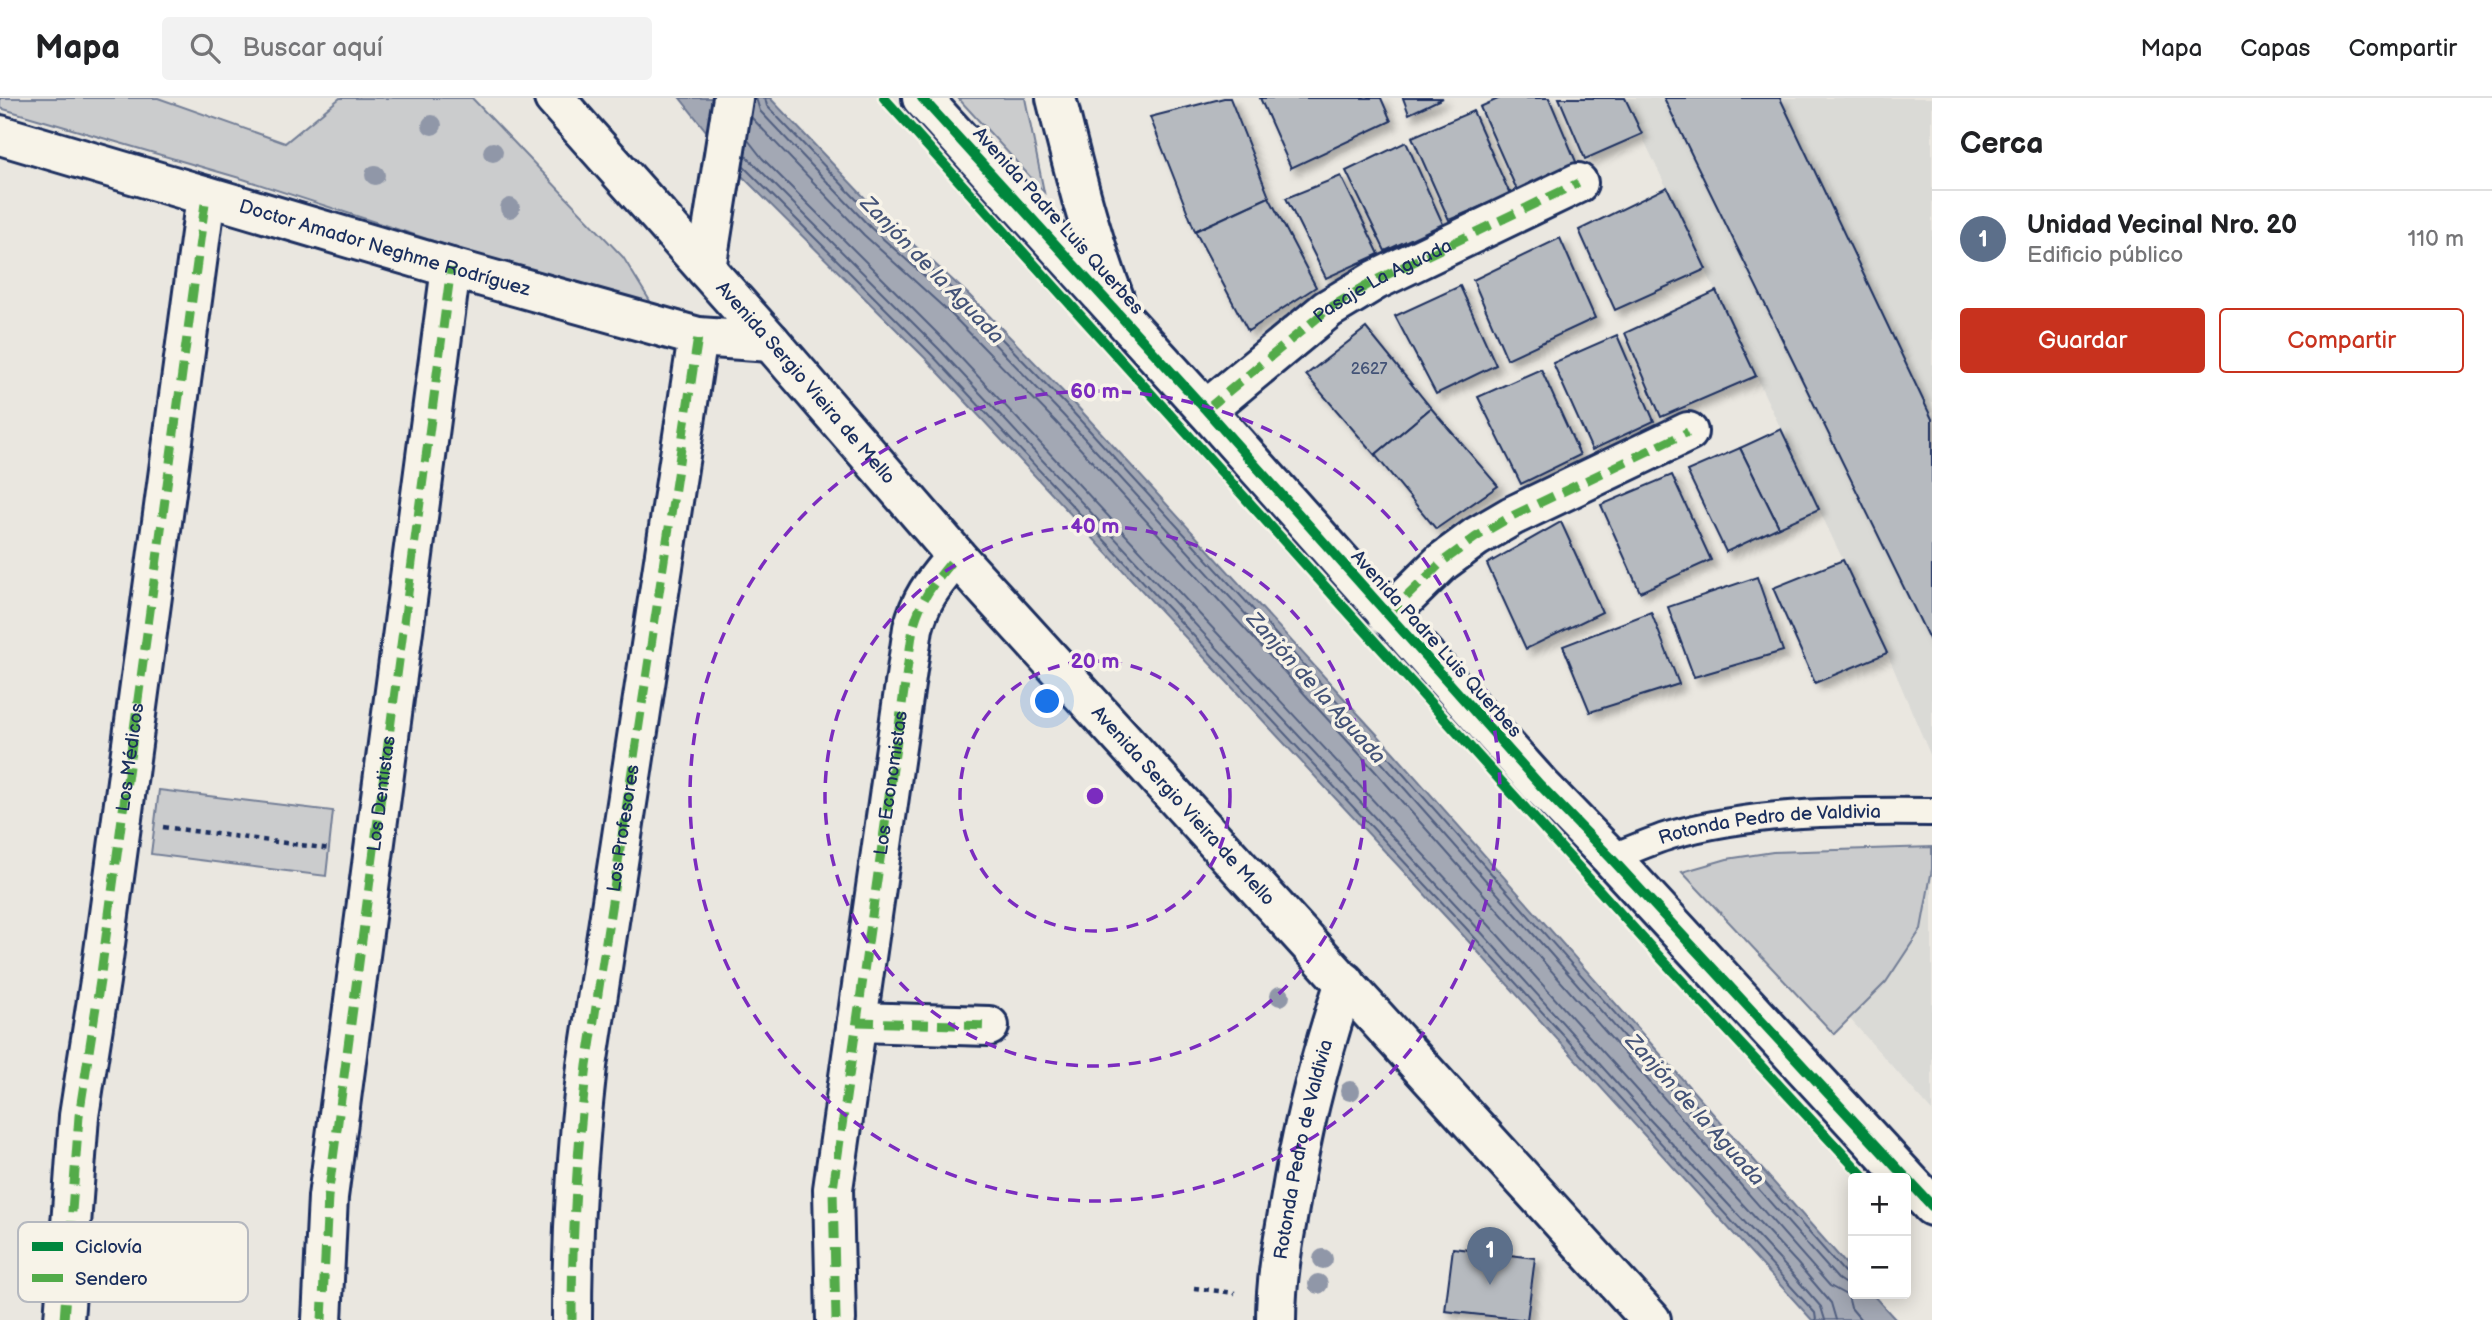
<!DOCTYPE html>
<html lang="es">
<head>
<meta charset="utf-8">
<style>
  :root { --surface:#fff; --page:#f2f2f2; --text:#202124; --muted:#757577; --line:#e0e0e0; --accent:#c8321e }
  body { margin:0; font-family:"Balsamiq Sans",sans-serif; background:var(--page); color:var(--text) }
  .controls { position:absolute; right:21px; bottom:21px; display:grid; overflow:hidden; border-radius:7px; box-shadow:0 4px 18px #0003 }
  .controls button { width:63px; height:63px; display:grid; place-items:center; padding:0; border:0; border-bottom:2px solid var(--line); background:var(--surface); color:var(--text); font:35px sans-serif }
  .you { position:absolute; left:1048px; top:604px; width:24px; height:24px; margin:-18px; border:5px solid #fff; border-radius:50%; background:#1a73e8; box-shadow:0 0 0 10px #1a73e833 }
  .badge { display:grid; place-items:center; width:46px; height:46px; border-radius:50%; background:var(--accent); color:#fff; font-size:23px; font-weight:700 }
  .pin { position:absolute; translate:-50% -58px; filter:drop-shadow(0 2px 4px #0008) }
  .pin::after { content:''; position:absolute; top:37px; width:24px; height:21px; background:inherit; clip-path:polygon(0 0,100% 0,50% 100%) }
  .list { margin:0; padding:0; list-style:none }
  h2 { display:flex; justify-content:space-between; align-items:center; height:91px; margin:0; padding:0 28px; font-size:30px }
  h2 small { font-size:23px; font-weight:400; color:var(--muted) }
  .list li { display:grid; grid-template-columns:46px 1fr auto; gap:21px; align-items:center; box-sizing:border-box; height:98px; padding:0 28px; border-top:2px solid var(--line) }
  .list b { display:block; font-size:26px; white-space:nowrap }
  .list p { margin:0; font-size:23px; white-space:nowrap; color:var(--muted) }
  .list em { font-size:23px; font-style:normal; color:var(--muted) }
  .actions { display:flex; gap:14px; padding:21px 28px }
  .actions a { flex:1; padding:16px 0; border:2px solid var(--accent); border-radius:7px; text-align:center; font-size:24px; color:var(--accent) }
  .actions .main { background:var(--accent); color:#fff }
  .icon { flex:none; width:38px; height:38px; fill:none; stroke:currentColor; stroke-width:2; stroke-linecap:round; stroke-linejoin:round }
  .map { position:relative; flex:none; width:1932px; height:1222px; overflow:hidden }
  header { display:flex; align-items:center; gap:42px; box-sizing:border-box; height:98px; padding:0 35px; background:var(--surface); border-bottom:2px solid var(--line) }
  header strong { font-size:33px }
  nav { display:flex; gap:38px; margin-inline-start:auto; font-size:24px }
  .search { width:490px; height:63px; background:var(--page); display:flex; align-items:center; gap:18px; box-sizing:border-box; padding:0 24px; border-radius:7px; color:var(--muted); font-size:26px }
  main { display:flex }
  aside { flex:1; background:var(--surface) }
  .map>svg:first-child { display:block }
  .built { fill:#dadad6 }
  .green { fill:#cbcccd; stroke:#737e96; stroke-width:2 }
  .water { fill:#a3a8b4; stroke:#6d7892; stroke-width:2 }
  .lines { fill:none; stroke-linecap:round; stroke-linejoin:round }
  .shore { stroke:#515f80; stroke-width:2 }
  .building { fill:#b6babf; stroke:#1b2f5e; stroke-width:2; filter:url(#shadow) }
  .service-casing { stroke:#1b2f5e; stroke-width:32 }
  .minor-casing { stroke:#1b2f5e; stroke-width:44 }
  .secondary-casing { stroke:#1b2f5e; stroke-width:44 }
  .path { stroke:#1b2f5e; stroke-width:4.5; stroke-dasharray:5 5; stroke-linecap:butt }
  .service { stroke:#f7f3e8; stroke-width:26 }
  .minor { stroke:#f7f3e8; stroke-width:38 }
  .secondary { stroke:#f7f3e8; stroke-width:38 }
  .quiet { stroke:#52ab49; stroke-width:9; stroke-dasharray:18 9; stroke-linecap:butt }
  .cycleway-casing { stroke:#f7f3e8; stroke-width:15 }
  .cycleway { stroke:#00873e; stroke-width:10 }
  .tree { fill:#9097a8 }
  .ring { fill:none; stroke:#7b2cbf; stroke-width:3.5; stroke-dasharray:12 9 }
  .labels { text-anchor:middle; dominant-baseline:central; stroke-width:7; stroke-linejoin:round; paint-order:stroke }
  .number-label { font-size:16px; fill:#425276 }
  .street-label { font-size:19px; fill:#1b2f5e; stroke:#f7f3e8 }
  .water-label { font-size:21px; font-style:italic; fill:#445378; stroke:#f7f3e8 }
  .key { fill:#f7f3e8; stroke:#b5b8bf; stroke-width:2 }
  .key-label { font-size:19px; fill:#1b2f5e }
  .centre { fill:#7b2cbf; stroke:#f7f3e8; stroke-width:3.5 }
  .ring-label { font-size:21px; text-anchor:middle; font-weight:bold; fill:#7b2cbf; stroke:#f7f3e8; stroke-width:7; stroke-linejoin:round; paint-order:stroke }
</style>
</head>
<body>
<header>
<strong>Mapa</strong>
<div class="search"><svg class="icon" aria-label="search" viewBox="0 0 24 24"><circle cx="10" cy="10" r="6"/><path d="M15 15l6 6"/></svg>Buscar aquí</div>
<nav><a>Mapa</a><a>Capas</a><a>Compartir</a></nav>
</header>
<main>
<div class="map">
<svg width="1932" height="1222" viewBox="0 0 1932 1222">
  <defs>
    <filter id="shadow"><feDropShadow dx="6" dy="6" stdDeviation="3.5" flood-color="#0004"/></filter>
  </defs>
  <rect width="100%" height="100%" fill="#eae7e0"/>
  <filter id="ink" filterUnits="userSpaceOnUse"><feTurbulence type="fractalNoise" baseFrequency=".0143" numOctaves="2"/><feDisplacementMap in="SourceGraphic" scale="14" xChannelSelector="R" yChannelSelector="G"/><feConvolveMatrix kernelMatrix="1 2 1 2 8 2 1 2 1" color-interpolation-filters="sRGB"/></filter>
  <g filter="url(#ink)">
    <g class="built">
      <path d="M1624,0H1932V661L1887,555Z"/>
      <path d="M1932,771V1013L1850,921L1886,884L1921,831Z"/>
    </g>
    <g class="green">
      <path d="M0,0H158L285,45L340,0H472L623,159L658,216L243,81L0,10Z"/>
      <path d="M958,0H1025L1044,94Z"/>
      <path d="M159,692L333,713L326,778L151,756Z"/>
      <path d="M1932,749V771L1921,831L1886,884L1834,936L1682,774L1727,761L1773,754Z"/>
    </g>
    <path class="water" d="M680,0H770L882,118L969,197L1074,305L1394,655L1853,1174V1196H1872L1896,1222H1812L1460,834L927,262L742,78Z"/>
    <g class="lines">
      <g class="shore">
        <path d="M756,0L760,13L871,130L958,208L1062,316L1382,665L1838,1181L1844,1185L1853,1187"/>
        <path d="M765,0L767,8L877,123L964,202L1069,310L1388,659L1845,1175L1853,1178"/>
        <path d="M751,19L864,137L951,216L1055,323L1374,672L1830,1188L1848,1198L1851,1210L1861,1222"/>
        <path d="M748,42L762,60L946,244L1479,816L1649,1005L1797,1165L1831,1205L1836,1222"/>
        <path d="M745,57L939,251L1471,823L1641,1012L1788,1171L1821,1209L1825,1222"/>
        <path d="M743,68L932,257L1081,417L1465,829L1815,1215L1816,1222"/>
      </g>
    </g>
    <g class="building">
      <path d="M1224,0H1230L1269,99L1195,133L1150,19Z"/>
      <path d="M1260,0H1381L1391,23L1291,70Z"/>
      <path d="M1403,0H1443L1409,16Z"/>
      <path d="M1500,0H1549L1577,66L1517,92L1480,9Z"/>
      <path d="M1559,0H1625L1642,36L1585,61Z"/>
      <path d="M1664,0H1780L1932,321V547Z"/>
      <path d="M1473,13L1510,96L1449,122L1412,39Z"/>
      <path d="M1406,44L1443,126L1385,153L1346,73Z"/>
      <path d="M1341,78L1379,156L1326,180L1286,100Z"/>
      <path d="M1667,89L1706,171L1615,212L1579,132Z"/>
      <path d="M1269,99L1316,189L1248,233L1195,133Z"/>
      <path d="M1560,140L1595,220L1507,261L1473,182Z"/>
      <path d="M1460,188L1496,267L1436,296L1395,218Z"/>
      <path d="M1716,193L1756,278L1661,319L1625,235Z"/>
      <path d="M1366,230L1431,310L1375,357L1306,277Z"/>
      <path d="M1617,237L1654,323L1592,352L1553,265Z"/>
      <path d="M1541,271L1580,357L1521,386L1478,299Z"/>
      <path d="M1431,310L1498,388L1436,431L1375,357Z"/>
      <path d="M1781,331L1819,411L1779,429L1740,350Z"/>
      <path d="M1740,350L1779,429L1726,454L1687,373Z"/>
      <path d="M1672,377L1711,462L1640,494L1601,407Z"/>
      <path d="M1561,424L1602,514L1526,551L1487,466Z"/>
      <path d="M1843,462L1887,555L1815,585L1773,490Z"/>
      <path d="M1757,479L1783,553L1694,579L1668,509Z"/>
      <path d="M1651,514L1679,586L1590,614L1563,548Z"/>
      <path d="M1453,1150L1535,1160L1527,1222L1445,1213Z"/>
    </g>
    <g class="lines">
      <defs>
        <g id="service">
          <path id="s1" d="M1611,760C1631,752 1651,743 1671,737C1755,713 1845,713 1932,714"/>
        </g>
        <g id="minor">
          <path id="s2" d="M0,37L451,170L698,239L771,244"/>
          <path d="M1206,312L1328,211L1376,182L1578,85"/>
          <path d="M1387,518L1442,464L1476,439L1512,418L1688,334"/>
          <path d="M857,924L989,928"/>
          <path d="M64,1222L79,1018L100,883L206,98"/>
          <path id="s3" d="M322,1222L328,1099L451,170"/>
          <path id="s4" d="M572,1222C572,1136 577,1053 587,968L698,239"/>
          <path id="s5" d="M836,1222L833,1091L913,530C922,497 935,484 956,458"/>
        </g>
        <g id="secondary">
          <path id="s6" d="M554,0L771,244L956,458L1651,1222"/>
          <path d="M922,0L1206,312L1540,687L1611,760L1932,1108"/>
          <path d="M1056,0C1073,68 1089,135 1114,200"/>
          <path d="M706,171L733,0"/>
          <path id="s7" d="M1276,1222C1276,1183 1283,1143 1290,1104C1302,1029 1321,956 1345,884"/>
        </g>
      </defs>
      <use href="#service" class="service-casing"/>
      <use href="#minor" class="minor-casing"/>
      <use href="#secondary" class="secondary-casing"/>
      <g class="path">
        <path d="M163,729L331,751"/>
        <path d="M1194,1190L1235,1195"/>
      </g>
      <use href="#service" class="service"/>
      <use href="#minor" class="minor"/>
      <use href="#secondary" class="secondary"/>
      <g class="quiet">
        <path id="s8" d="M1206,312L1328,211L1376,182L1578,85"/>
        <path d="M1387,518L1442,464L1476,439L1512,418L1688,334"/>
        <path d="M857,924L989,928"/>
        <path id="s9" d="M64,1222L79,1018L100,883L206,98"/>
        <path d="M322,1222L328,1099L451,170"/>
        <path d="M572,1222C572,1136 577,1053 587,968L698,239"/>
        <path d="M836,1222L833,1091L913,530C922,497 935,484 956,458"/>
      </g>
      <defs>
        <g id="cycleway">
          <path d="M884,0L1657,856L1865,1080"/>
          <path d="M922,0L1206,312L1540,687L1611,760L1932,1108"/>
        </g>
      </defs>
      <use href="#cycleway" class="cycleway-casing"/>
      <use href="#cycleway" class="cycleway"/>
    </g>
    <g class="tree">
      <circle cx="432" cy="27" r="10"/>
      <circle cx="493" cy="54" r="10"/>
      <circle cx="375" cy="77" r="10"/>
      <circle cx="510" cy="110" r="10"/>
      <circle cx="1280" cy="898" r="10"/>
      <circle cx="1350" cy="993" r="10"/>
      <circle cx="1323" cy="1161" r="10"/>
      <circle cx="1318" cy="1186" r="10"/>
    </g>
  </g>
  <g class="ring">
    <circle cx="1095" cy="698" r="135"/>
    <circle cx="1095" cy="698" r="270"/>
    <circle cx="1095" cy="698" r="405"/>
  </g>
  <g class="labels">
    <g class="number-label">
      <text x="1369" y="271">2627</text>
    </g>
    <g class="street-label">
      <text transform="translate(1058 123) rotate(48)">Avenida Padre Luis Querbes</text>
      <text stroke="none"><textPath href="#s2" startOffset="401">Doctor Amador Neghme Rodríguez</textPath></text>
      <text stroke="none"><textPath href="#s8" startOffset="220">Pasaje La Aguada</textPath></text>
      <text stroke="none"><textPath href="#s6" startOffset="380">Avenida Sergio Vieira de Mello</textPath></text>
      <text transform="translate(1436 546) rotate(48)">Avenida Padre Luis Querbes</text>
      <text stroke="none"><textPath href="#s9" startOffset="567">Los Médicos</textPath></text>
      <text stroke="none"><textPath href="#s5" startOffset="541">Los Economistas</textPath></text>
      <text stroke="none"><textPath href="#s3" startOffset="530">Los Dentistas</textPath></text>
      <text stroke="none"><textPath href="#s6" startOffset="947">Avenida Sergio Vieira de Mello</textPath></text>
      <text stroke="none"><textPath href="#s4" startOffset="495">Los Profesores</textPath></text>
      <text stroke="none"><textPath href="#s1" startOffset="164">Rotonda Pedro de Valdivia</textPath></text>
      <text stroke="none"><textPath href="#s7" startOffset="173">Rotonda Pedro de Valdivia</textPath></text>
    </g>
    <g class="water-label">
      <text transform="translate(932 172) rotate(46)">Zanjón de la Aguada</text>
      <text transform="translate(1316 590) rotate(48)">Zanjón de la Aguada</text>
      <text transform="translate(1695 1012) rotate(48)">Zanjón de la Aguada</text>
    </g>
  </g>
  <rect x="18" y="1124" width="230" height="80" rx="10" class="key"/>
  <rect x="32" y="1144" width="31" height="9" fill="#00873e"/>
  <rect x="32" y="1176" width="31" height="8" fill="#52ab49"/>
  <g class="key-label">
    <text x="75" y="1155">Ciclovía</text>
    <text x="75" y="1187">Sendero</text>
  </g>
  <circle cx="1095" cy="698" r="10" class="centre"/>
  <g class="ring-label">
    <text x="1095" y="300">60 m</text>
    <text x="1095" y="435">40 m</text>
    <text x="1095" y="570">20 m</text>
  </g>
</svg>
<div class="controls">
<button>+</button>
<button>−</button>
</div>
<div class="you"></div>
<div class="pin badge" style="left:1490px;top:1187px;background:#5c6f8a">1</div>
</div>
<aside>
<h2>Cerca<small></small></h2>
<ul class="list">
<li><span class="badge" style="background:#5c6f8a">1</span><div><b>Unidad Vecinal Nro. 20</b><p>Edificio público</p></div><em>110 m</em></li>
</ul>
<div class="actions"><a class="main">Guardar</a><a>Compartir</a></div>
</aside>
</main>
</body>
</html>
